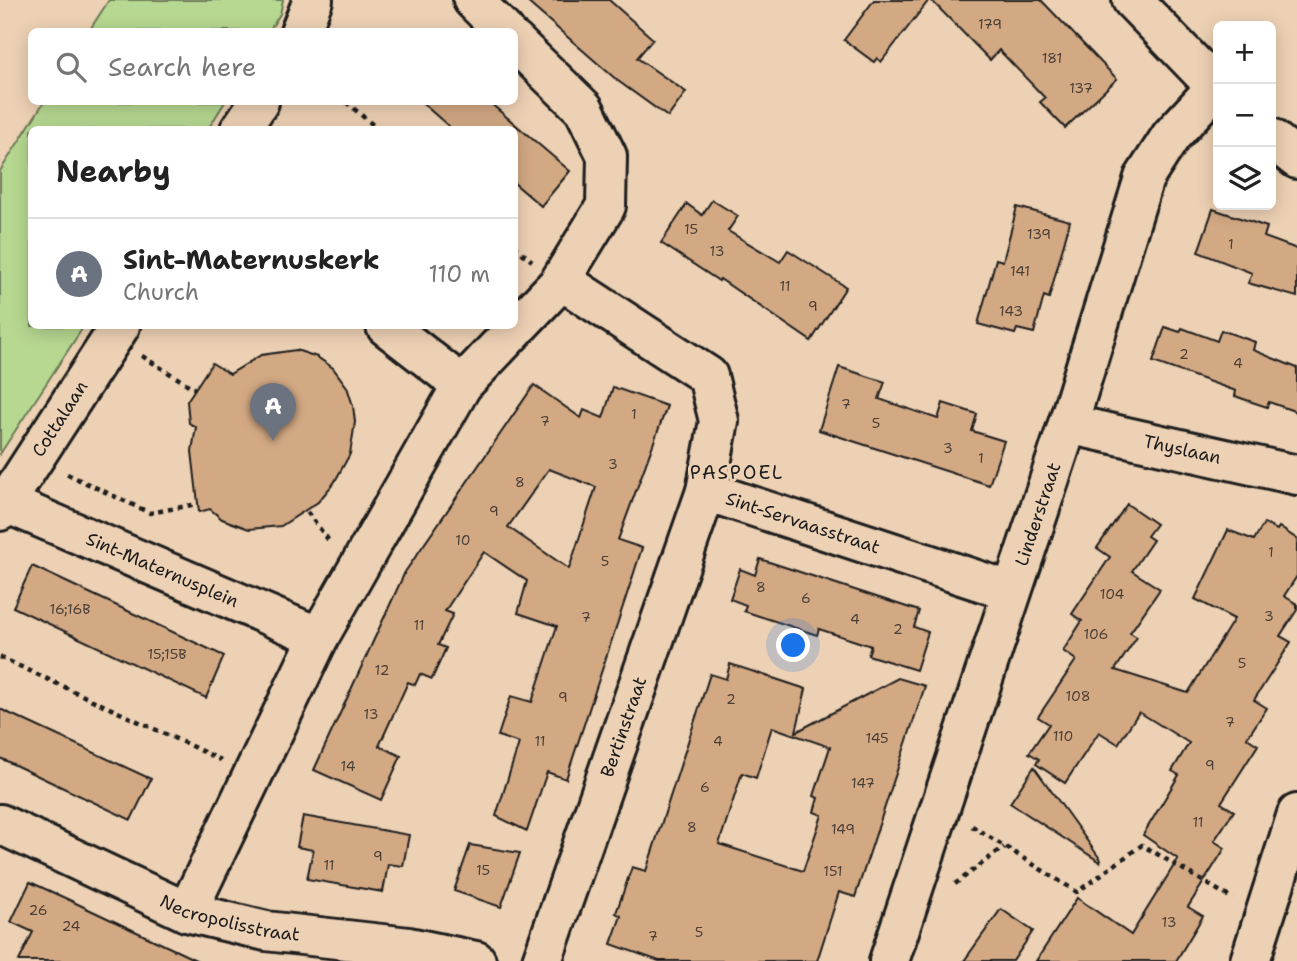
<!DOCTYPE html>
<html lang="en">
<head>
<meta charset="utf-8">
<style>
  :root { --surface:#fff; --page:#f6f6f6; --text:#222; --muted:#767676; --line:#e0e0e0; --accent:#d1495b }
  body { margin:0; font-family:"Shantell Sans",sans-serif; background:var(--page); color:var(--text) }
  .controls { position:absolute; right:21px; top:21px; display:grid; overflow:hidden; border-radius:10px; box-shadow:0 4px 18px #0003 }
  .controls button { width:63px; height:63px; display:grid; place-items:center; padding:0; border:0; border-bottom:2px solid var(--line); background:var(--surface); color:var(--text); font:35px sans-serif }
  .you { position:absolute; left:794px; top:646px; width:24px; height:24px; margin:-18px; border:5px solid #fff; border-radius:50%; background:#1a73e8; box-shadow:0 0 0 10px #1a73e833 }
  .badge { display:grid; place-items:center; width:46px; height:46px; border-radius:50%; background:var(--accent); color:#fff; font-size:23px; font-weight:700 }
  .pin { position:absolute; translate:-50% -58px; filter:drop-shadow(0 2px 4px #0008) }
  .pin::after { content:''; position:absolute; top:37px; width:24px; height:21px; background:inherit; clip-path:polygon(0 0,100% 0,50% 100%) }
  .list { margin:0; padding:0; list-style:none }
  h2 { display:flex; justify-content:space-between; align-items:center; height:91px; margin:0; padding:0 28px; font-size:30px }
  h2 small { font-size:23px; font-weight:400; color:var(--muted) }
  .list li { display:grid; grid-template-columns:46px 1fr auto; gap:21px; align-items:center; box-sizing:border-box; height:112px; padding:0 28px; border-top:2px solid var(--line) }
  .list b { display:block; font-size:26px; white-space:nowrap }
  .list p { margin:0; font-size:23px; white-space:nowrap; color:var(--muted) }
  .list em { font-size:23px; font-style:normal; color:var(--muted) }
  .icon { flex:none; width:38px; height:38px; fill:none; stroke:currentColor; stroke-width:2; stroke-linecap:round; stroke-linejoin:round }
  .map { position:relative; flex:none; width:1297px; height:961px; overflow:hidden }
  .search { position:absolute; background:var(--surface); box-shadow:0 4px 18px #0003; left:28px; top:28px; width:490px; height:77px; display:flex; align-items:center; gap:18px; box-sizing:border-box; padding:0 24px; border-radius:10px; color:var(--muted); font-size:26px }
  .panel { position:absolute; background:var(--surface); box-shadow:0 4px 18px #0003; left:28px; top:126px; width:490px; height:203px; border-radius:10px }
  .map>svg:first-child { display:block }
  .green { fill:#b7d891; stroke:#6a7a56; stroke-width:2 }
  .building { fill:#d3a984; stroke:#1c1c1c; stroke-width:2; fill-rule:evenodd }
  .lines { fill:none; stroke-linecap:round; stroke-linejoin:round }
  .street-casing { stroke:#1c1c1c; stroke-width:44 }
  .secondary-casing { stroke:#1c1c1c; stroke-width:44 }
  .path { stroke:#1c1c1c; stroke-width:4.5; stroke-dasharray:5 5; stroke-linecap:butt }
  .street { stroke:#edd1b4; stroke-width:38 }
  .secondary { stroke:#edd1b4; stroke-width:38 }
  .labels { text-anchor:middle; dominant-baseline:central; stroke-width:6; stroke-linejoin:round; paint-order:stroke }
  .number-label { font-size:14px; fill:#4a3f36 }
  .street-label { font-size:18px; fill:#1c1c1c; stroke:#edd1b4 }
  .neighbourhood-label { font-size:19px; letter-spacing:2px; fill:#1c1c1c; stroke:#edd1b4 }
</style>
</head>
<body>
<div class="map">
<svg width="1297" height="961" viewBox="0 0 1297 961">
  <rect width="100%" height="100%" fill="#edd1b4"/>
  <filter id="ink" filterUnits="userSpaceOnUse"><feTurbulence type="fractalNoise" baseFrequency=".0143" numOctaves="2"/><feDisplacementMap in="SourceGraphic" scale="14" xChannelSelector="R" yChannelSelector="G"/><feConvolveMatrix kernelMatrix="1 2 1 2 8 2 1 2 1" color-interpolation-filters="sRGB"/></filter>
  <g filter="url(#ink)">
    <g class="green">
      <path d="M109,0H283L280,14L269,31H89Z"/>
      <path d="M44,102H225L208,129L32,130V326H84L0,454V171Z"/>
    </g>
    <g class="building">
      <path d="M525,0H609L653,39L637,58L686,92L668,117L618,81Z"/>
      <path d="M874,0H929L881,62L877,58L874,62L844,40Z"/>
      <path d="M931,0H1041L1117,79L1065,128L1040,102L1045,98L999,50L990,60Z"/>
      <path d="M421,102H489L570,171L541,206L514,183V130H453Z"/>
      <path d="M712,200L738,216L728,231L780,262L788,250L846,287L811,341L720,279L719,281L661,243L687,204L702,215Z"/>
      <path d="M1017,207L1070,221L1049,298L1044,296L1034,333L1017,329L1015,334L978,324L996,259L1003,261Z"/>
      <path d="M1213,209L1267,227L1264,237L1297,249V297L1248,283L1252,273L1198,252Z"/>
      <path d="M1165,327L1180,332L1182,328L1217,341L1221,330L1255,342L1253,350L1297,368V412L1269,402L1267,407L1252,402L1235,396L1236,391L1153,362Z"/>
      <path d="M296,350L317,357L333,368L347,387L353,406L355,422L350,454L334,483L318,502L281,526L249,529L222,519L210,509L199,512L192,451L196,427L189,423L187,401L212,363L230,374L261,355Z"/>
      <path d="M839,367L885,382L879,399L938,419L943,403L977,414L972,431L1004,441L989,485L819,430Z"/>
      <path d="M534,385L581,418L584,410L603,418L613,387L667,406L618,540L642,548L631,582L566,779L547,772L527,831L496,816L519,743L498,736L511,696L532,702L557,626L518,613L527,581L484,552L445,611L453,614L438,645L446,648L432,679L420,674L415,685L408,682L379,746L401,756L381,800L314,770L405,572ZM549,469L596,487L569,569L508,527Z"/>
      <path d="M1127,504L1156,524L1147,536L1153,540L1132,571L1160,589L1130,633L1137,637L1115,670L1188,693L1234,619L1195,599L1228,530L1254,540L1264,523L1277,530L1279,527L1297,539V576L1284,596L1297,604V610L1280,636L1291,642L1254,700L1267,708L1247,738L1258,745L1221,803L1234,811L1214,841L1225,848L1188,907L1203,916L1176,961H1036L1077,898L1131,935L1178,859L1143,835L1179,775L1172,771L1189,743L1139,712L1118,744L1099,732L1065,783L1036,764L1039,759L1029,753L1049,724L1038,717L1076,660L1063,651L1082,621L1072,614L1110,557L1097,548Z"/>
      <path d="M760,559L919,611L914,627L928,632L916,670L868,655L871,646L819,629L817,635L744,611L746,605L730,599L740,569L755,575Z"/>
      <path d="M32,566L224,656L206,698L13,607Z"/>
      <path d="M730,664L806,689L796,732L898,678L925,686L855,897L839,892L817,961H659L611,944L621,916L616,913L632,867L646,871L710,674L726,679ZM772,727L830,747L814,796L818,798L814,812L822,815L803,871L719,844L742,773L756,778Z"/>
      <path d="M0,709L151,779L131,820L0,758Z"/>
      <path d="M1034,767L1101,860L1100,862L1010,803Z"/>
      <path d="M303,816L409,835L403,866L388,864L383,892L307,879L313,850L297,847Z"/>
      <path d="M470,845L520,853L501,907L454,891Z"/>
      <path d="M30,882L65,898L198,961H19L33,932L11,922Z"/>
      <path d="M1001,909L1033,931L1013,961H964Z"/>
    </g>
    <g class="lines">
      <defs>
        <g id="street">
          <path d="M473,0L505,32"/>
          <path d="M300,32L313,0"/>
          <path d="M240,130L259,102"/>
          <path d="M386,326L462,385"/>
          <path id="s1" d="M1068,424L1297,475"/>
          <path id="s2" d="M706,491L1010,591"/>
          <path id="s3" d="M6,503L319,637"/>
          <path id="s4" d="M0,511L120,326"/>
          <path id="s5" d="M0,824L187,912L266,931L409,947L476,961"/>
          <path d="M187,912L319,637L462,385L559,283L606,206L607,156L584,109L514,41"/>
          <path id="s6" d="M542,961L706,491L719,421L708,376L561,280"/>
          <path id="s7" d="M889,961L1068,424L1144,178L1171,136L1216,87"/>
          <path d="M1250,961L1297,814"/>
        </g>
        <g id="secondary">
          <path d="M1132,0L1218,89"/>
          <path d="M1271,138L1297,159"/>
        </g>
      </defs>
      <use href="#street" class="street-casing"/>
      <use href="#secondary" class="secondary-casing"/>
      <g class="path">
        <path d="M346,102L379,130"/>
        <path d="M514,246L532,261"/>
        <path d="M142,356L195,389"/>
        <path d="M67,474L150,513L197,504"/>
        <path d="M307,512L330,542"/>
        <path d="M0,657L221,760"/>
        <path d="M972,826L1077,892L1142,845L1233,899"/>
        <path d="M955,884L1004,847"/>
      </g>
      <use href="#street" class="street"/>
      <use href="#secondary" class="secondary"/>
    </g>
  </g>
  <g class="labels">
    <g class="number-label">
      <text x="990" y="24">179</text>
      <text x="1052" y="58">181</text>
      <text x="1081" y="88">137</text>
      <text x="691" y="229">15</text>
      <text x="1039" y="234">139</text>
      <text x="1231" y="244">1</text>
      <text x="717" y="251">13</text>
      <text x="1020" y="271">141</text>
      <text x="785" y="286">11</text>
      <text x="813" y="306">9</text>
      <text x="1011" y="311">143</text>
      <text x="1184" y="354">2</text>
      <text x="1238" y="363">4</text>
      <text x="846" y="404">7</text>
      <text x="634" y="414">1</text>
      <text x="545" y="421">7</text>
      <text x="876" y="423">5</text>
      <text x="948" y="448">3</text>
      <text x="981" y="458">1</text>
      <text x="613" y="464">3</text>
      <text x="520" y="482">8</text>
      <text x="494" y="511">9</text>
      <text x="463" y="540">10</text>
      <text x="1271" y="552">1</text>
      <text x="605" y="561">5</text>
      <text x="761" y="587">8</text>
      <text x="1112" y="594">104</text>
      <text x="806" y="598">6</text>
      <text x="70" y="609">16;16B</text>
      <text x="1269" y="616">3</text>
      <text x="586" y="617">7</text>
      <text x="855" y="619">4</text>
      <text x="419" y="625">11</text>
      <text x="898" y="629">2</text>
      <text x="1096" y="634">106</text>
      <text x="167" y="654">15;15B</text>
      <text x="1242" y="663">5</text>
      <text x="382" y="670">12</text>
      <text x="1078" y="696">108</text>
      <text x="563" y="697">9</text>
      <text x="731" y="699">2</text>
      <text x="371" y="714">13</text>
      <text x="1230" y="722">7</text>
      <text x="1063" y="736">110</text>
      <text x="877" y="738">145</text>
      <text x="540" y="741">11</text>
      <text x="718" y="741">4</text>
      <text x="1210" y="765">9</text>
      <text x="348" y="766">14</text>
      <text x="863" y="783">147</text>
      <text x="705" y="787">6</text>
      <text x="1198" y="822">11</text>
      <text x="692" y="827">8</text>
      <text x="843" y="829">149</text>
      <text x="378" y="856">9</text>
      <text x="329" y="865">11</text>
      <text x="483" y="870">15</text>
      <text x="833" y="871">151</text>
      <text x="38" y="910">26</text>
      <text x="1169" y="922">13</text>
      <text x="71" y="926">24</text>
      <text x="699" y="932">5</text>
      <text x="653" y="936">7</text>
    </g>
    <g class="street-label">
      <text stroke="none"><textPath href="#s4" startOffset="110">Cottalaan</textPath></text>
      <text stroke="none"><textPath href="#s1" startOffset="117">Thyslaan</textPath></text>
      <text stroke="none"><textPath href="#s7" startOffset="471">Linderstraat</textPath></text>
      <text stroke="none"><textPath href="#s2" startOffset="102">Sint-Servaasstraat</textPath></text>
      <text stroke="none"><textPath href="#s3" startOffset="170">Sint-Maternusplein</textPath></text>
      <text stroke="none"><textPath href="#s6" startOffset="248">Bertinstraat</textPath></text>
      <text stroke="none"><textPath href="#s5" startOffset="250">Necropolisstraat</textPath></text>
    </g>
    <g class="neighbourhood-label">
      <text x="737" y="472">PASPOEL</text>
    </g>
  </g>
</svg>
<div class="controls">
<button>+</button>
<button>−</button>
<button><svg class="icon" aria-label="layers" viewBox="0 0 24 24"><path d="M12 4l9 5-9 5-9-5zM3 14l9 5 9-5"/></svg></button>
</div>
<div class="you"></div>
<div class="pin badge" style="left:273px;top:441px;background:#6b7280">A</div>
<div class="search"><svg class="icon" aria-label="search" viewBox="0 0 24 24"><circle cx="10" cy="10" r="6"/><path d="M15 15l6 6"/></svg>Search here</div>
<section class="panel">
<h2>Nearby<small></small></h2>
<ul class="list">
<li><span class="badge" style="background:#6b7280">A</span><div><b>Sint-Maternuskerk</b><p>Church</p></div><em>110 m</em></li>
</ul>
</section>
</div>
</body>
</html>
